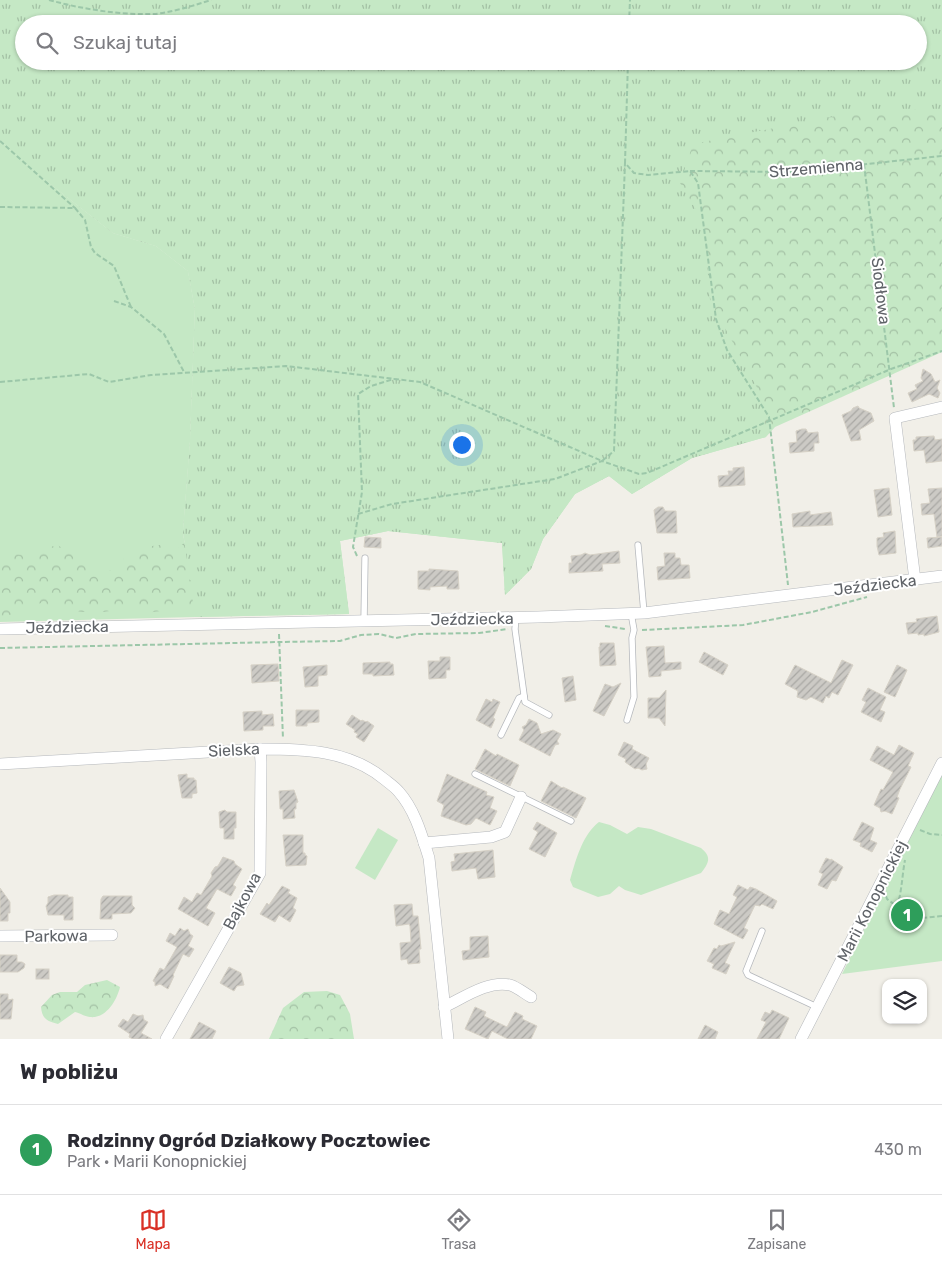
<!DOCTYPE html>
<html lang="pl">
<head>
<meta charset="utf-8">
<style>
  :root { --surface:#fff; --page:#f7f7f7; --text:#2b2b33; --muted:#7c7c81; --line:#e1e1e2; --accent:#d93025 }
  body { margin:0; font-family:Rubik,sans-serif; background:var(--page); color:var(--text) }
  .controls { position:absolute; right:15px; bottom:15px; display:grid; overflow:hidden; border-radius:10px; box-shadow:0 1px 4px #0004 }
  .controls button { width:45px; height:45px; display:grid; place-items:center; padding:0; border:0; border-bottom:1px solid var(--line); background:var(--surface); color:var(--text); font:25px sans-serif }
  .you { position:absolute; left:461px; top:444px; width:18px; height:18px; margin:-12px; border:4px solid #fff; border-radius:50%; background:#1a73e8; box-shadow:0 0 0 8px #1a73e833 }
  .badge { display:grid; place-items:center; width:32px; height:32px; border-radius:50%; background:var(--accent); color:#fff; font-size:16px; font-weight:700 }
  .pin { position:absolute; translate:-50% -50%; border:2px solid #fff; box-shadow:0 1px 5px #0006 }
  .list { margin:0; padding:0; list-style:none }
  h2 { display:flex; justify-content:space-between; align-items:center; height:65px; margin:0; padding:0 20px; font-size:21px }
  h2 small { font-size:16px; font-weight:400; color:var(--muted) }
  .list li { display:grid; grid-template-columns:32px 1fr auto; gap:15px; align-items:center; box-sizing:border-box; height:90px; padding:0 20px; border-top:1px solid var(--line) }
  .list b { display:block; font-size:19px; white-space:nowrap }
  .list p { margin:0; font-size:16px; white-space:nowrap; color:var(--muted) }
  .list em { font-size:16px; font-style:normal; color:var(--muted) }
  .icon { flex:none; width:28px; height:28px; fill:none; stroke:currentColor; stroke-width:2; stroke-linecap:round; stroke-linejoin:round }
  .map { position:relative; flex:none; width:942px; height:1039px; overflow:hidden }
  .search { position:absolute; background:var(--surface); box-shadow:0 1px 4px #0004; left:15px; right:15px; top:15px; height:55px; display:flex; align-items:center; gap:12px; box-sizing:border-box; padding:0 18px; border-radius:28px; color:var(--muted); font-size:19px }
  .sheet { height:155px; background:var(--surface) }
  nav { display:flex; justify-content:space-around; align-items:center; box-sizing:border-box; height:70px; border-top:1px solid var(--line); background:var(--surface); font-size:14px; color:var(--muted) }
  nav a { display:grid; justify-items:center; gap:2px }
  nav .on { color:var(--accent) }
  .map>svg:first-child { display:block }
  .green { fill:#c5e8c5 }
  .forest { fill:url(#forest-crowns); fill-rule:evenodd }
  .park { fill:url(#park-tufts); fill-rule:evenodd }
  .building { fill:url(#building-hatch); stroke:#d6d1c6 }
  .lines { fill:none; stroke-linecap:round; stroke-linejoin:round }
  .service-casing { stroke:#b5b8bc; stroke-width:7 }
  .minor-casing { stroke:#b5b8bc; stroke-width:12 }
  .path { stroke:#9cc7a9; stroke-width:2; stroke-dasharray:5 2.5; stroke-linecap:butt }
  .service { stroke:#fff; stroke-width:5.5 }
  .minor { stroke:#fff; stroke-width:11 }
  .labels { text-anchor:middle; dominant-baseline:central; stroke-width:4; stroke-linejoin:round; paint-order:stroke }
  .street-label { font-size:16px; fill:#5f6368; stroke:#fff }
</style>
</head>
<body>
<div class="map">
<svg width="942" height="1039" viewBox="0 0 942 1039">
  <defs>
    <pattern id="forest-crowns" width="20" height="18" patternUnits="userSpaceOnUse" patternTransform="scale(1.25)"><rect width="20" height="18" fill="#c5e8c5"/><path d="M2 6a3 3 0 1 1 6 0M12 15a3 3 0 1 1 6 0" fill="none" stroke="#a3c0a4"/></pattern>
    <pattern id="park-tufts" width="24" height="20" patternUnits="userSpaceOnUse" patternTransform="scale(1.25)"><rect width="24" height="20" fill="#c5e8c5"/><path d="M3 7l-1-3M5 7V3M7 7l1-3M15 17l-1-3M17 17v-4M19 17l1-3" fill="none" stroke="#a3c0a4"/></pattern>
    <pattern id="building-hatch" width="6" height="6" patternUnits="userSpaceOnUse" patternTransform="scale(1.25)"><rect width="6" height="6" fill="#cccac5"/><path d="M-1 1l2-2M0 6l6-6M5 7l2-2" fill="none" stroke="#a9a8a4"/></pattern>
  </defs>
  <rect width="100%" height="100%" fill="#f1efe8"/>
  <g class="green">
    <path d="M0,140L25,164L113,233L156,246L188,271L195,309L190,442L183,532L195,617L0,622Z"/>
    <path d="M942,772V961L842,974Z"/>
    <path d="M599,822L610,825L627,834L638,827L651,829L701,848C712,857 709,863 701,873L641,895L625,890L619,886L610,894L598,897L573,887L570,880C576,860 582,835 599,822Z"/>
    <path d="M378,828L398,840L375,880L355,868Z"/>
  </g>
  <g class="forest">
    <path d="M0,0H942V352L775,427L766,437L692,458L632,494L609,476L575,494L543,539L531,569L505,595L502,543L388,531L340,541L349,614L195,617L181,605H172L161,611L146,613L126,608L104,612H82L58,608L41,603L23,612L0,617V553L24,555L57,545L82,558L102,572L121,568L124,555L136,548L160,545L176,550L185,542L183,532L190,442L195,309L188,271L156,246L113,233L25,164L0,140ZM24,24H918V61H24Z"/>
    <path d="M107,980L120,987C117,1000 106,1019 90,1017C86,1017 80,1013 75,1012L58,1024C47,1021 42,1019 41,1007L52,995L60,992H77L85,985Z"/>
    <path d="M327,991L340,995L350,1014L354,1039H269L283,1008L304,992Z"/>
  </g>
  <path class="park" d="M0,0H942V117L919,109L851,113L693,144L680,183L704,223L710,300L761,395L766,437L692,458L632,494L609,476L575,494L543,539L531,569L505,595L502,543L388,531L340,541L349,614L195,617L183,532L190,442L195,309L188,271L156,246L113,233L25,164L0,140ZM24,24H918V61H24Z"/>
  <g class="building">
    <path d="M923,369L931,374L935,382L940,380L937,388L940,393L938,398L929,394L912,402L908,393L917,389L915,385L923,381L921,378Z"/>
    <path d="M858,406L859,408L871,413L874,421L859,430L861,440L851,441L842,415L851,411L853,408Z"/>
    <path d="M802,429H806L808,433L818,432L819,443H814V451L790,453L789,443L797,442L796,431Z"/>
    <path d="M934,436L935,440L942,439V461L926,463L924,450L914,451L913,440H916V437Z"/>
    <path d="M744,467L745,485L719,487L718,476L729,475L728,471H733V468Z"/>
    <path d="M889,488L892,515L878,517L874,490Z"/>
    <path d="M942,488V536L937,537L934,514L922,515L921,504L930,503L928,489Z"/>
    <path d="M658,507H663L665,511H676L677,533H657L654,510Z"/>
    <path d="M810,511V515L831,512L833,525L793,527L792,514Z"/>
    <path d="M895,531L896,553L879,555L877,546V538L884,537L883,533Z"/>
    <path d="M365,537L381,538V548L364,547Z"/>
    <path d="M942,537V546L928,548L927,538Z"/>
    <path d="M619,551L620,563L602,564L603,571L569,573V563H572L571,556L581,555L585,553L590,555Z"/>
    <path d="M664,553H675V558H680L681,565H689L690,578L658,580L657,567L665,566Z"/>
    <path d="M429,569L458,571L459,589H447V586L430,587V590L418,589V571H429Z"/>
    <path d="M937,616L939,632L924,636V634L918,635V633L908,634L906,623L917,622L916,619Z"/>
    <path d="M600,643H614L616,665L600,666L599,647H600Z"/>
    <path d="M664,646L665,663L681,662V669L661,671V676L649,677L646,647Z"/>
    <path d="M704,652L728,665L723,675L699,662Z"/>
    <path d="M440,657H450V670H446V678L429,679L428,661H440Z"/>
    <path d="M842,660L853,665L838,695L832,692L829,698L826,696L823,703L811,697L806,700L797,697L798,691L785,684L795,665L831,683Z"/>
    <path d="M390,662V664H393L394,675L373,676V674H363V663Z"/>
    <path d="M278,664L279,681L252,683L251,665Z"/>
    <path d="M327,665V675L318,676V686L305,687L303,667Z"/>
    <path d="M897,665L907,670L895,697L884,692Z"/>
    <path d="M573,676L576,700L565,702L562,678Z"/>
    <path d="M621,683L604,716L593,711L605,684L613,687Z"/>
    <path d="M868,688L886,697L880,710L885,712L881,722L861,712L866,702L862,700Z"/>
    <path d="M666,690L665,726L659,718H648V698H659Z"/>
    <path d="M486,699L492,702L493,699L500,702L493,718L495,719L491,728L476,720Z"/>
    <path d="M296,710H319V722L307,723V726H296Z"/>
    <path d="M262,711V715L273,714L274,726H263V730L244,731L243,712Z"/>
    <path d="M352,715L361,721L362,720L366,722L367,721L374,726L364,742L356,737L358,734L354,732L355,730L346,724Z"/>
    <path d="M529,719L537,723L541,734L553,730L561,734L557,741L559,744L555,745L550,756L519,740L524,730L522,727L526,725Z"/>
    <path d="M624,742L633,746L632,749L649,758L646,764L647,769L642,770L638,768L635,769L625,762L626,759L618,755Z"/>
    <path d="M899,745L914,753L908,766L911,767L900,789L897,797L899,798L892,814L885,811L881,812L880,808L874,805L881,789L883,790L893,772L870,760L877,746L894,755Z"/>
    <path d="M485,749L496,756L497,754L519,765L510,786L475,769Z"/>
    <path d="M187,774V778H194V780H196L197,793L192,794V798H182L178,775Z"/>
    <path d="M447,774L487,792L486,795L494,797L490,808L497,811L490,825L476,818L471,824L466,825L441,816L444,805L437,801Z"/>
    <path d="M551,781L562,788L563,787L586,798L576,818L541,801Z"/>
    <path d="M294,790L298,802L296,803V809H294L295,818L283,819V809H280L279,791Z"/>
    <path d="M225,810L227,812H236V828H234V839H224V828H220L219,812Z"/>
    <path d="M537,822L557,833L545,857L529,849L538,832L533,829Z"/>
    <path d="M862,822L874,828L870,840L877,843L872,852L860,846L861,843L853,840Z"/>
    <path d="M283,835H303V853H305V855L307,856L306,865L286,866Z"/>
    <path d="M493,850L495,877L478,879L476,868L452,871L451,862L455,861L454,854Z"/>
    <path d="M223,857L234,861L235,864L242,869L233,885L236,887L231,896L217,889L206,908L215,913L208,926L178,909L184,897L192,902L197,893L201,895L212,876L211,873L215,867L218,866Z"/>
    <path d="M826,858L831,860V859L843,867L836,881L832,880L827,889L818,885L823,874L819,872Z"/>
    <path d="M738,885L748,890L750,887L756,889L777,901L773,909L762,904L760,906L755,905L744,928L748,930L743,939L714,924L720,910L729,914L737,897L733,895Z"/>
    <path d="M282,886L290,890L288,893L297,898L293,908L296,910L290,922L279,915L275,922L260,914L267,903L269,905Z"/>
    <path d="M0,888L10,902V913H8V921H0Z"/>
    <path d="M54,895H68V897H73V920H64V915H48L46,906L48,903V897Z"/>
    <path d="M103,896H132V905L135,908L131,913L112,914V919H100L101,899Z"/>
    <path d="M412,904L413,916H418L421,949H419L420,963L408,964L407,959L401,960L400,943L411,942L410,926L409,924L396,926L394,905Z"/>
    <path d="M180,928L184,931L188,929L190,934L193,936L188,946L194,949L189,957L183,954L173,975L174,976L168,989L160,984L155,986V982L153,981L160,968L164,970L177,947L166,941L170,933L175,936Z"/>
    <path d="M488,936L489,957L463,960L462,951L470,950V937Z"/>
    <path d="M735,942L725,963L730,965L726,974L712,968L714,964L707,961L714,948L717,949L719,945L721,946Z"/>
    <path d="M0,955H17V962H22L25,964L24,968L18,972H0Z"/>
    <path d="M229,967L241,973L244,985L237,986L234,991L220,983Z"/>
    <rect x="36" y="969" width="13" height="10"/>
    <path d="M0,994H8V1000L13,999L11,1019H0Z"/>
    <path d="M475,1007L486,1012L484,1016L507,1027L515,1012L523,1016L522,1019L537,1026L531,1039H508L492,1031L488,1039L465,1029Z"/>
    <path d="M772,1010L789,1018L779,1039H757L766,1022L761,1020L765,1012L770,1014Z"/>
    <path d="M133,1014L138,1016L143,1015L144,1020L148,1022L141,1033L152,1039H133L129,1037L130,1034L118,1026L123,1019L128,1022Z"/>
    <path d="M199,1022L216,1031L212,1039H190Z"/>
    <path d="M705,1025L718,1032L715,1039H698Z"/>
  </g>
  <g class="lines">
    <defs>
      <g id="service">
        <path d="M638,545L644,613"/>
        <path d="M516,617L515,629L525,702L549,715"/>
        <path d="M364,621L365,558"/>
        <path d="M627,720L634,697L632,638L634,630L631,613"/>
        <path d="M501,735L519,698L524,696"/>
        <path d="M475,774L571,821"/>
        <path d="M762,931L746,971L748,975L817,1007"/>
      </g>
      <g id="minor">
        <path d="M915,580L895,418L942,407"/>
        <path d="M0,629L538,617L644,613L942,576"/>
        <path d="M0,764L260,749C304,749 349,750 384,779C389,783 395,787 399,792C415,810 422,836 429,858L448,1039"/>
        <path d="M424,843L491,837L505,832L521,797"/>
        <path d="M0,936L112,935"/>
        <path d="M444,1007C463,998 488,980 510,985C517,987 524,993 531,997"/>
        <path d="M166,1039L260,873L261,762L260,749"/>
        <path d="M801,1039L942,763"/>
      </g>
    </defs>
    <use href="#service" class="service-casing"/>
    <use href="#minor" class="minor-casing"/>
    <g class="path">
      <path d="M49,0C82,9 119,15 154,14C169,13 196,5 211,0"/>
      <path d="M629,24L630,0"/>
      <path d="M628,61L625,163L634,173L648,175L690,171L698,183L716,319L727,350L769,417L788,585"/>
      <path d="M0,141L75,208"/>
      <path d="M864,164L894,408"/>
      <path d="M690,171L792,172L942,156"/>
      <path d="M0,207L75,208L85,220L91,247L95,253L114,266L131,307"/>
      <path d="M114,301L131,307L164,334L184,372"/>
      <path d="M0,382L89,374L109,382L151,375L286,366L420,382L602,461L614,451L625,163"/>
      <path d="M358,514L392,504L555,479L602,461L639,474L647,473L891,369L942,351"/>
      <path d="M357,556L353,547L362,492L358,394L371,386L394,379"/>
      <path d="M605,626L625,629"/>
      <path d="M642,630L743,625L812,612L867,597"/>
      <path d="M279,634L283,739"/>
      <path d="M0,648L280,642L340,641L361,635L379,634L396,638L416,634L479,633L508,629"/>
      <path d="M920,830L930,834L942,835"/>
      <path d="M886,896L887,899L914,919L942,916"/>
      <path d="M897,907C902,891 902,876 905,860"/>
    </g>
    <use href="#service" class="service"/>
    <use href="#minor" class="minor"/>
  </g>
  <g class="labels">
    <g class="street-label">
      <text transform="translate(816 168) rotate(-5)">Strzemienna</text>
      <text transform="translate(881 291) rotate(83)">Siodłowa</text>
      <text transform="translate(875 585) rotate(-7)">Jeździecka</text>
      <text transform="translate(472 619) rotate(-1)">Jeździecka</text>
      <text transform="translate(67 627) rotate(-1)">Jeździecka</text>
      <text transform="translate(234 750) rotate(-3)">Sielska</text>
      <text transform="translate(242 901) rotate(-62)">Bajkowa</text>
      <text transform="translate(872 901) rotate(-63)">Marii Konopnickiej</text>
      <text transform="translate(56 936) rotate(-1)">Parkowa</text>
    </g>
  </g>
</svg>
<div class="controls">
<button><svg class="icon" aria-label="layers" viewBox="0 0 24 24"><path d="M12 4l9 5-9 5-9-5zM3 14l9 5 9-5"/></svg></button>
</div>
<div class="you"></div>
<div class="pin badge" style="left:907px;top:915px;background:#2e9e5b">1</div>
<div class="search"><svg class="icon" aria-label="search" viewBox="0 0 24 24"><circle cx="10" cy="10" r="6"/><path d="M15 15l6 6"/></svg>Szukaj tutaj</div>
</div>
<section class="sheet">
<h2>W pobliżu<small></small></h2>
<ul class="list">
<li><span class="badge" style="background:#2e9e5b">1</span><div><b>Rodzinny Ogród Działkowy Pocztowiec</b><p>Park · Marii Konopnickiej</p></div><em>430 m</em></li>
</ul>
</section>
<nav>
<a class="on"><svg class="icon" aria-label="map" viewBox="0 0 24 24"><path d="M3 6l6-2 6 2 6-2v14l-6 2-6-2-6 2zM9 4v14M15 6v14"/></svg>Mapa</a>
<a><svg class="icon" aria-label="directions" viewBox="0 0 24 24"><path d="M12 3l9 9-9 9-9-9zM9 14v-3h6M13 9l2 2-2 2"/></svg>Trasa</a>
<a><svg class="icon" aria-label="saved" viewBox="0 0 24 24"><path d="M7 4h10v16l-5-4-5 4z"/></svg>Zapisane</a>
</nav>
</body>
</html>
